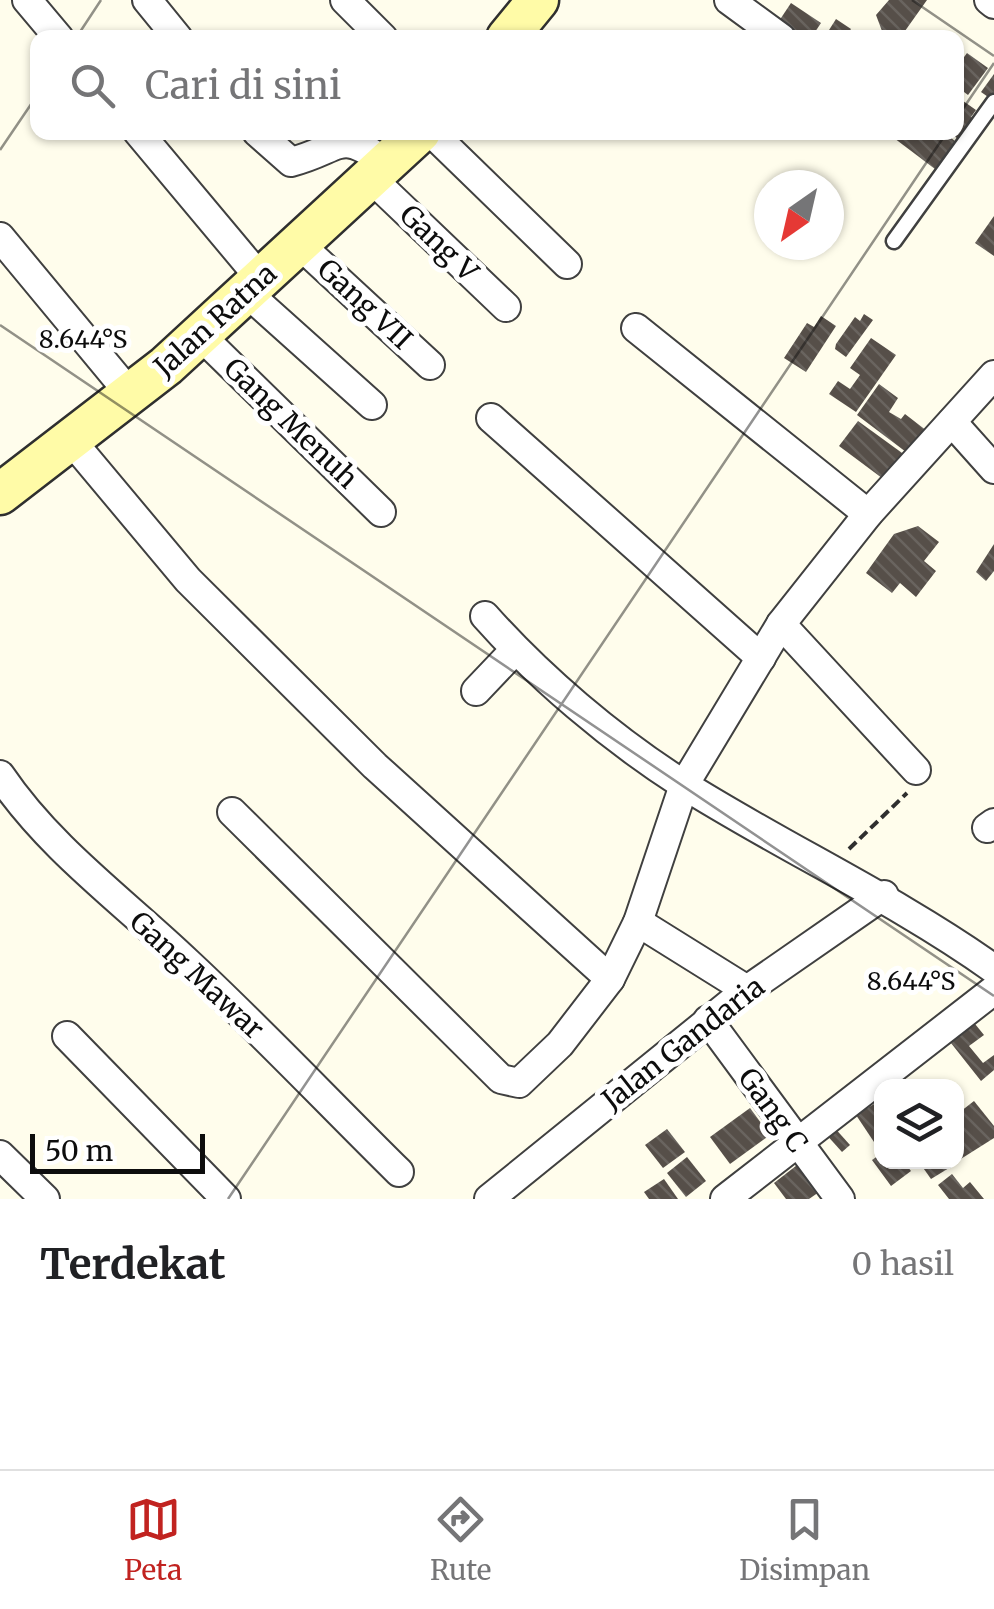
<!DOCTYPE html>
<html lang="id">
<head>
<meta charset="utf-8">
<style>
  :root { --surface:#fff; --page:#f6f6f6; --text:#202124; --muted:#757577; --line:#e0e0e0; --accent:#c12320 }
  body { margin:0; font-family:Merriweather,serif; background:var(--page); color:var(--text) }
  .controls { position:absolute; right:30px; bottom:30px; display:grid; overflow:hidden; border-radius:20px; box-shadow:0 2px 8px #0004 }
  .controls button { width:90px; height:90px; display:grid; place-items:center; padding:0; border:0; border-bottom:2px solid var(--line); background:var(--surface); color:var(--text); font:50px sans-serif }
  .compass { position:absolute; left:754px; top:170px; width:90px; height:90px; border-radius:50%; background:var(--surface); box-shadow:0 2px 8px #0004; rotate:214deg }
  .scale { position:absolute; left:30px; bottom:25px; width:175px; box-sizing:border-box; padding-left:10px; border:5px solid #0d0d0d; border-top:0; font-size:28px; line-height:35px; white-space:nowrap; color:#0d0d0d; -webkit-text-stroke:8px #fff; paint-order:stroke }
  .list { margin:0; padding:0; list-style:none }
  h2 { display:flex; justify-content:space-between; align-items:center; height:130px; margin:0; padding:0 40px; font-size:42px }
  h2 small { font-size:32px; font-weight:400; color:var(--muted) }
  .icon { flex:none; width:55px; height:55px; fill:none; stroke:currentColor; stroke-width:2; stroke-linecap:round; stroke-linejoin:round }
  .map { position:relative; flex:none; width:994px; height:1199px; overflow:hidden }
  .search { position:absolute; background:var(--surface); box-shadow:0 2px 8px #0004; left:30px; right:30px; top:30px; height:110px; display:flex; align-items:center; gap:25px; box-sizing:border-box; padding:0 35px; border-radius:20px; color:var(--muted); font-size:38px }
  .sheet { height:270px; background:var(--surface) }
  nav { display:flex; justify-content:space-around; align-items:center; box-sizing:border-box; height:140px; border-top:2px solid var(--line); background:var(--surface); font-size:28px; color:var(--muted) }
  nav a { display:grid; justify-items:center; gap:5px }
  nav .on { color:var(--accent) }
  .map>svg:first-child { display:block }
  .building { fill:url(#building-back-hatch) }
  .lines { fill:none; stroke-linecap:round; stroke-linejoin:round }
  .lane-casing { stroke:#404040; stroke-width:19 }
  .street-casing { stroke:#404040; stroke-width:32 }
  .secondary-casing { stroke:#2f2f2f; stroke-width:45 }
  .path { stroke:#2f2f2f; stroke-width:4; stroke-dasharray:10 5; stroke-linecap:butt }
  .lane { stroke:#fff; stroke-width:14 }
  .street { stroke:#fff; stroke-width:28 }
  .secondary { stroke:#fffba7; stroke-width:40 }
  .ticks { fill:none; stroke:#0d0d0d; stroke-width:2.5; stroke-opacity:0.45 }
  .labels { text-anchor:middle; dominant-baseline:central; stroke-width:10; stroke-linejoin:round; paint-order:stroke }
  .street-label { font-size:28px; fill:#0d0d0d; stroke:#fff }
  .ticks-label { font-size:25px; text-anchor:middle; fill:#0d0d0d; stroke:#fff; stroke-width:10; stroke-linejoin:round; paint-order:stroke }
</style>
</head>
<body>
<div class="map">
<svg width="994" height="1199" viewBox="0 0 994 1199">
  <defs>
    <pattern id="building-back-hatch" width="6" height="6" patternUnits="userSpaceOnUse" patternTransform="scale(2.5)"><rect width="6" height="6" fill="#564f49"/><path d="M-1 5l2 2M0 0l6 6M5-1l2 2" fill="none" stroke="#69645f"/></pattern>
  </defs>
  <rect width="100%" height="100%" fill="#fffdec"/>
  <g class="building">
    <path d="M889,0H927L900,38H877L882,31L876,15Z"/>
    <path d="M791,3L821,23L811,38H785L773,30Z"/>
    <path d="M836,19L851,29L845,38H824Z"/>
    <path d="M967,53L988,68L968,95L956,86V68Z"/>
    <path d="M994,74V95L991,99L981,92Z"/>
    <path d="M956,96L976,110L971,117L976,120L960,141L950,132H956Z"/>
    <path d="M886,132H943L955,141L935,169Z"/>
    <path d="M994,216V256L975,243Z"/>
    <path d="M864,314L873,320L846,357L835,349L836,344L855,317L860,321Z"/>
    <path d="M821,316L836,326L806,372L784,358L807,323L814,327Z"/>
    <path d="M871,338L896,355L856,412L829,394L838,381L850,389L860,375L850,368Z"/>
    <path d="M879,384L898,398L889,412L901,419L905,414L927,431L910,455L857,415Z"/>
    <path d="M858,421L909,458L890,484L839,446Z"/>
    <path d="M918,526L939,542L924,561L936,571L916,597L900,583L892,593L866,573L894,534Z"/>
    <path d="M994,544V571L986,581L976,572Z"/>
    <path d="M971,1019L984,1035L969,1046L983,1063L994,1055V1070L981,1081L947,1038Z"/>
    <path d="M879,1101L882,1145L878,1148L856,1115Z"/>
    <path d="M974,1101L994,1126V1138L956,1162V1115Z"/>
    <path d="M750,1108L770,1135L730,1164L710,1137Z"/>
    <path d="M832,1125L850,1145L842,1152L824,1132Z"/>
    <path d="M667,1129L685,1152L663,1168L645,1145Z"/>
    <path d="M882,1153V1162H904L911,1171L891,1186L872,1160Z"/>
    <path d="M687,1157L706,1181L686,1197L667,1173Z"/>
    <path d="M801,1162L822,1190L809,1199H786L774,1183Z"/>
    <path d="M919,1162H944L949,1168L931,1179Z"/>
    <path d="M952,1174L963,1188L970,1182L984,1199H949L938,1185Z"/>
    <path d="M664,1179L678,1199H649L644,1192Z"/>
  </g>
  <g class="lines">
    <defs>
      <path id="lane" d="M894,241L994,102"/>
      <g id="street">
        <path d="M27,0L59,38"/>
        <path d="M147,0L178,38"/>
        <path d="M345,0L383,38"/>
        <path d="M729,0L781,38"/>
        <path d="M989,0L994,4"/>
        <path d="M138,132L261,279"/>
        <path d="M257,132L291,162C344,148 337,127 388,164"/>
        <path d="M431,132L567,264"/>
        <path d="M373,180L506,307"/>
        <path d="M0,237L131,395"/>
        <path d="M299,244L430,365"/>
        <path d="M247,293L372,405"/>
        <path d="M636,328L868,514"/>
        <path d="M200,335L381,512"/>
        <path d="M491,418L761,658"/>
        <path d="M952,422L994,469"/>
        <path d="M70,439L188,580L375,766L610,979"/>
        <path d="M485,616C540,678 611,738 681,783C784,848 894,898 994,969"/>
        <path d="M781,624L916,770"/>
        <path d="M476,691L515,650"/>
        <path d="M0,775C50,849 123,901 188,963C260,1030 328,1102 399,1172"/>
        <path d="M232,812L501,1079L519,1083L560,1044L610,979L638,922L684,785L781,624L868,514L994,375"/>
        <path d="M987,828L994,823"/>
        <path d="M638,922L747,990"/>
        <path d="M708,1020L840,1199"/>
        <path d="M67,1036L226,1199"/>
        <path d="M0,1155L45,1199"/>
        <path d="M489,1199L747,990L884,895"/>
        <path d="M725,1199L994,990"/>
      </g>
      <g id="secondary">
        <path d="M507,38L538,0"/>
        <path d="M0,494L166,366L420,132"/>
      </g>
    </defs>
    <use href="#lane" class="lane-casing"/>
    <use href="#street" class="street-casing"/>
    <use href="#secondary" class="secondary-casing"/>
    <path class="path" d="M849,849L907,793"/>
    <use href="#lane" class="lane"/>
    <use href="#street" class="street"/>
    <use href="#secondary" class="secondary"/>
  </g>
  <path class="ticks" d="M912,0L994,56M76,38L101,0M956,119L994,63M0,150L38,94M0,325L994,996M228,1199L947,132"/>
  <g class="labels">
    <g class="street-label">
      <text transform="translate(439 243) rotate(44)">Gang V</text>
      <text transform="translate(365 304) rotate(43)">Gang VII</text>
      <text transform="translate(215 320) rotate(-42)">Jalan Ratna</text>
      <text transform="translate(291 423) rotate(44)">Gang Menuh</text>
      <text transform="translate(197 975) rotate(43)">Gang Mawar</text>
      <text transform="translate(683 1043) rotate(-38)">Jalan Gandaria</text>
      <text transform="translate(773 1110) rotate(54)">Gang C</text>
    </g>
  </g>
  <g class="ticks-label">
    <text x="83" y="348">8.644°S</text>
    <text x="911" y="990">8.644°S</text>
  </g>
</svg>
<div class="controls">
<button><svg class="icon" aria-label="layers" viewBox="0 0 24 24"><path d="M12 4l9 5-9 5-9-5zM3 14l9 5 9-5"/></svg></button>
</div>
<svg class="compass" viewBox="-18 -18 36 36"><path d="M0-13l5 13h-10z" fill="#e53935"/><path d="M0 13l5-13h-10z" fill="#757577"/></svg>
<div class="scale">50 m</div>
<div class="search"><svg class="icon" aria-label="search" viewBox="0 0 24 24"><circle cx="10" cy="10" r="6"/><path d="M15 15l6 6"/></svg>Cari di sini</div>
</div>
<section class="sheet">
<h2>Terdekat<small>0 hasil</small></h2>
<ul class="list">
</ul>
</section>
<nav>
<a class="on"><svg class="icon" aria-label="map" viewBox="0 0 24 24"><path d="M3 6l6-2 6 2 6-2v14l-6 2-6-2-6 2zM9 4v14M15 6v14"/></svg>Peta</a>
<a><svg class="icon" aria-label="directions" viewBox="0 0 24 24"><path d="M12 3l9 9-9 9-9-9zM9 14v-3h6M13 9l2 2-2 2"/></svg>Rute</a>
<a><svg class="icon" aria-label="saved" viewBox="0 0 24 24"><path d="M7 4h10v16l-5-4-5 4z"/></svg>Disimpan</a>
</nav>
</body>
</html>
